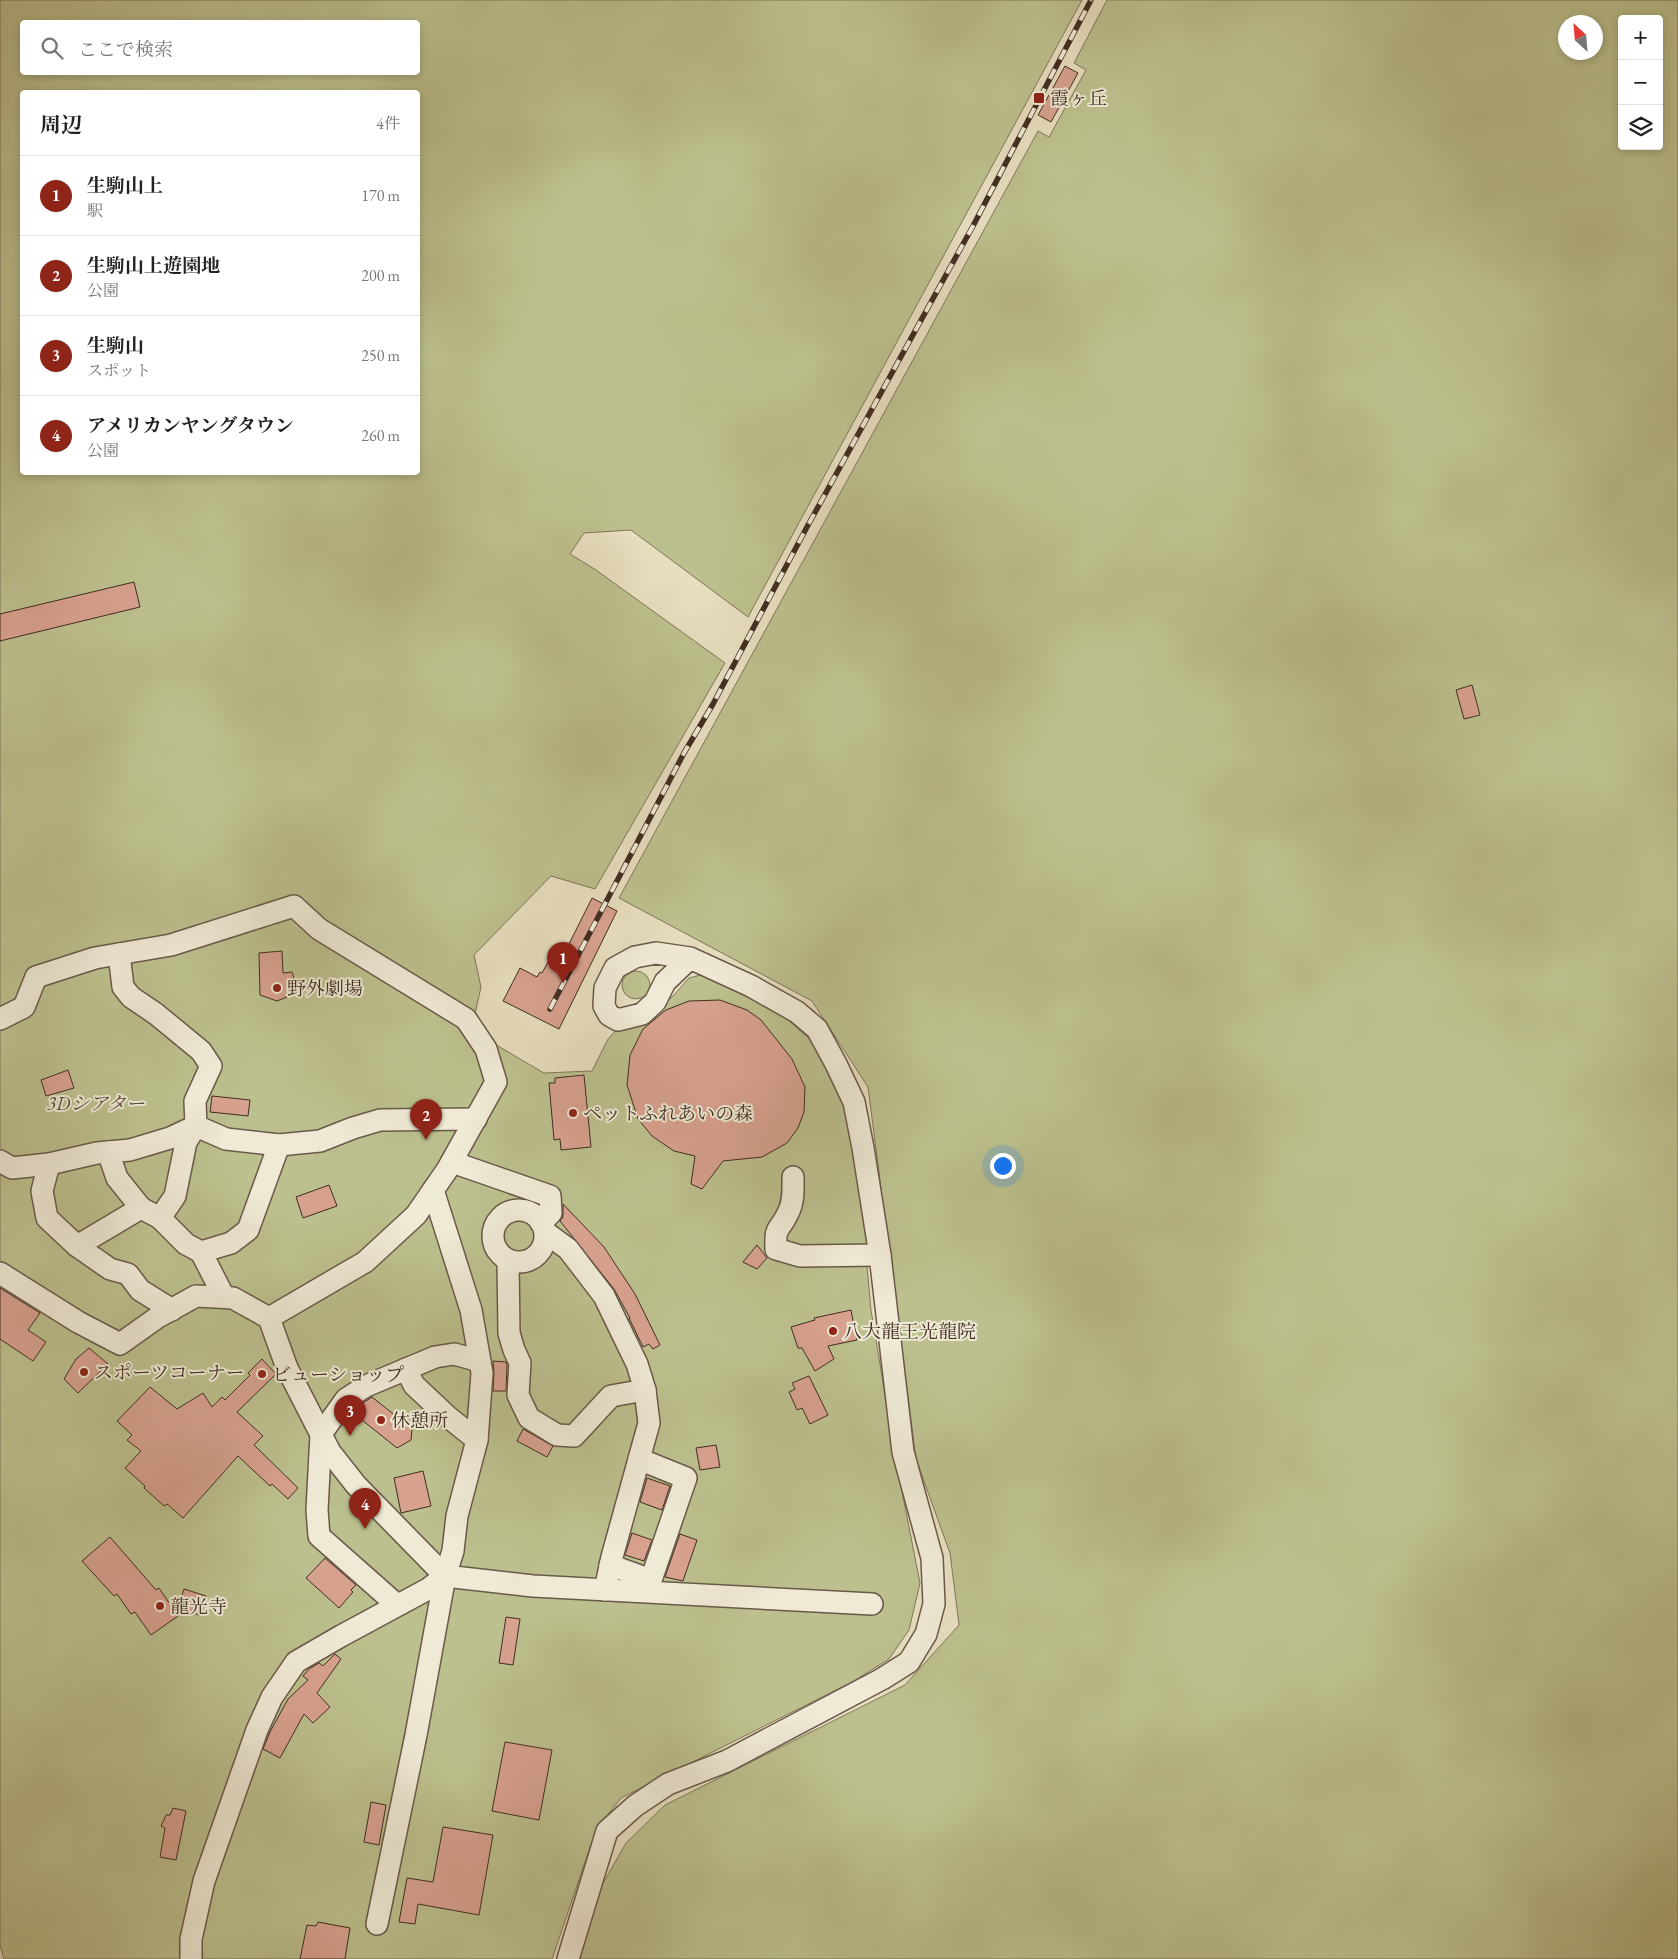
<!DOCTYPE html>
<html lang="ja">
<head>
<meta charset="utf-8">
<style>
  :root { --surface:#fff; --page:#f2f2f2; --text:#222; --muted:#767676; --line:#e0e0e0; --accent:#8f2418 }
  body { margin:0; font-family:"EB Garamond","Noto Serif JP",serif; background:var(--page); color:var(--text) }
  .controls { position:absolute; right:15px; top:15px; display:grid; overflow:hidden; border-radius:5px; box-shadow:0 2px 8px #0003 }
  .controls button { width:45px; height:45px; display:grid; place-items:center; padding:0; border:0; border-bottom:1px solid var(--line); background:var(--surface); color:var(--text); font:25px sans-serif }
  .compass { position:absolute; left:1558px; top:15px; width:45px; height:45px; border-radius:50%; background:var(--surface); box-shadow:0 2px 8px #0003; rotate:334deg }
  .you { position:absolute; left:1002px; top:1165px; width:18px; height:18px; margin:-12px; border:4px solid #fff; border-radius:50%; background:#1a73e8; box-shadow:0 0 0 8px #1a73e833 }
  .badge { display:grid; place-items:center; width:32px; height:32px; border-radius:50%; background:var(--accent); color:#fff; font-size:16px; font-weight:700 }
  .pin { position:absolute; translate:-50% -41px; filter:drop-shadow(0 1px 2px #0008) }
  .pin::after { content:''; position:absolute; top:26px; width:18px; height:15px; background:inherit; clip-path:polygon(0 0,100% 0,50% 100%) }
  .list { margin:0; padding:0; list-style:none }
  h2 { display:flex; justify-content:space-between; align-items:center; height:65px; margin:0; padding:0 20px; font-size:21px }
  h2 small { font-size:16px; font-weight:400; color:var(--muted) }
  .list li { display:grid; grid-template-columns:32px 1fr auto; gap:15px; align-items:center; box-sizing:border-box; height:80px; padding:0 20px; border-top:1px solid var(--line) }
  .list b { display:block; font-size:19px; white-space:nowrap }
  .list p { margin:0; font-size:16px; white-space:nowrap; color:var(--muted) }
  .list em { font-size:16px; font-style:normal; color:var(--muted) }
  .icon { flex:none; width:28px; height:28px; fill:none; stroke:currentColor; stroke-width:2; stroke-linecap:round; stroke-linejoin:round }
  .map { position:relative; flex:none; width:1678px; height:1959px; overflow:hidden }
  .search { position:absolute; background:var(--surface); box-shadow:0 2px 8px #0003; left:20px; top:20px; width:400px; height:55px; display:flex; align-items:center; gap:12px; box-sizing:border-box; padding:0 18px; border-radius:5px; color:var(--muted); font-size:19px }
  .panel { position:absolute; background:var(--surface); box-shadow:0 2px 8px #0003; left:20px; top:90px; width:400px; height:385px; border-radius:5px }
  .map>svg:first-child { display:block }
  .green { fill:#bcc08e; stroke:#7e7658; fill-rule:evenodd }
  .building { fill:#d7a18f; stroke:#412d21 }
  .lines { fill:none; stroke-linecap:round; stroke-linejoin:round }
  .minor-casing { stroke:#6a5949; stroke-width:24 }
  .minor { stroke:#efead6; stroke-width:21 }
  .rail-casing { stroke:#412d21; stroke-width:5.5 }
  .rail { stroke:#efead6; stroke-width:4; stroke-dasharray:11; stroke-linecap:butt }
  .poi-dot { fill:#8f2418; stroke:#efead6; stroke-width:2 }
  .labels { text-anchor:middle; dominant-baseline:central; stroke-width:4; stroke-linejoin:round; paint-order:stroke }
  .poi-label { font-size:19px; fill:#412d21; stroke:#efead6; text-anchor:start }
  .park-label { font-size:19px; font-style:italic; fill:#5a4a37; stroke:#efead6 }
</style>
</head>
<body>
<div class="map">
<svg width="1678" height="1959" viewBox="0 0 1678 1959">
  <rect width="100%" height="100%" fill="#e7dec0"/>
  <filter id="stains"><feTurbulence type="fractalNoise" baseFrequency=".004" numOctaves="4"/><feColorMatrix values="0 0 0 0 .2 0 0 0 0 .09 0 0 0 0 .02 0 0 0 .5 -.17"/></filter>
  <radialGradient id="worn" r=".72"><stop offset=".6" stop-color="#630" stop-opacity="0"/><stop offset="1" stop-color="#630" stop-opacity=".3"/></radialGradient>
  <g class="green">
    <path d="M0,0H1082L748,617L631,530L584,533L570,554L596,570L725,663L595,889L551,876L474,955L481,987L475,1014L486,1039L544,1073L592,1071L608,1039L621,1025L642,1024L674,995L689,978L708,973L786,1018L814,1043L849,1112L869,1232L867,1266L871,1310L897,1466L920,1583L909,1630L889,1659L852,1682L621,1798L596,1830L552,1959H4L0,1945ZM22,22H418V72H22ZM22,92H418V472H22Z"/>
    <path d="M1107,0H1678V1959H580L598,1892L626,1843L665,1805L905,1685L959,1625L950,1553L916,1459L868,1087L812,1001L619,898L1038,131L1049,137L1086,70L1074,63ZM1622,19H1659V146H1622ZM1566,22H1596V52H1566Z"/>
    <circle cx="636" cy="985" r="14"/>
  </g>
  <g class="building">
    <path d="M1065,66L1078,73L1051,122L1038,115Z"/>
    <path d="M134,582L140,607L0,641V614Z"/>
    <path d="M1472,685L1480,715L1464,719L1456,690Z"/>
    <path d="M592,898L617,911L559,1029L503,1001L520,968L537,977L540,972L542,973L553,953L562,958Z"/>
    <path d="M282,951L283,973L292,972L299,992L277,1001L260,995L259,953Z"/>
    <path d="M720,1000L747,1010L761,1020L792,1059L805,1087L804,1112L798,1128L787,1143L762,1157L723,1161L702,1189L691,1184L695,1156L674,1151L652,1136L638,1119L627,1085L630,1055L643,1029L666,1010L689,1001Z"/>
    <path d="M68,1070L74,1088L46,1096L41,1080Z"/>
    <path d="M584,1075L591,1147L561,1150L560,1139L554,1140L549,1083H555V1078Z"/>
    <path d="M212,1096L250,1100L248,1116L210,1112Z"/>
    <path d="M329,1185L337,1206L303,1218L296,1197Z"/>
    <path d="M563,1204L604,1247L635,1294L660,1345L653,1349L649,1344L643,1347L629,1318H630L614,1289L560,1221L563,1217Z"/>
    <path d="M757,1245L767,1258L757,1269L743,1262Z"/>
    <path d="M0,1288L40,1313L28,1330L46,1342L33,1361L0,1339Z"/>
    <path d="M851,1310L857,1340L828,1346L834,1359L815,1371L802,1348H798L791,1327L815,1320L814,1318Z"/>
    <path d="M89,1348L108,1364L78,1393L64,1379L76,1359Z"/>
    <path d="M262,1359L276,1374L237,1412L263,1436L254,1445L298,1488L288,1499L272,1484L270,1486L238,1456L183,1518L167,1504L164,1506L144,1488L145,1486L125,1468L141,1451L127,1440L132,1435L117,1421L150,1387L177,1409L203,1393L212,1407L222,1397L225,1400L250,1375L248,1373Z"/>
    <path d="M493,1361L506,1362L507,1365L506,1391H493L494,1374Z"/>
    <path d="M809,1376L828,1415L810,1424L802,1408L797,1410L789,1392L795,1389L792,1383Z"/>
    <path d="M372,1397L412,1429L411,1440L397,1448L352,1412L355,1408Z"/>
    <path d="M523,1429L553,1446L547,1457L517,1441Z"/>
    <path d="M716,1445L720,1467L700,1470L696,1448Z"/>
    <path d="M423,1471L431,1506L401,1513L394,1478Z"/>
    <path d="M647,1478L670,1486L662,1510L640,1502Z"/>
    <path d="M632,1533L652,1540L644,1561L625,1555Z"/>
    <path d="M680,1534L697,1540L683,1581L665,1577Z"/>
    <path d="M110,1537L156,1590L159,1588L178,1616L151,1635L135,1612L131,1614L117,1594L114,1596L82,1561Z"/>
    <path d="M325,1558L356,1585L351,1590L353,1592L339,1608L306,1578Z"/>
    <path d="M184,1589L206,1596L200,1615L178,1609Z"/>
    <path d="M506,1617L520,1619L513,1665L499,1663Z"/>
    <path d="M335,1654L341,1659L317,1693L330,1707L313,1723L304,1714L280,1758L263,1749L270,1732L288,1699L308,1680L303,1676L309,1669L319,1663L323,1666Z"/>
    <path d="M505,1742L552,1750L539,1820L492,1811Z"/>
    <path d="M371,1802L386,1805L379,1845L364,1842Z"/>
    <path d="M173,1808L186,1811L176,1860L160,1857L165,1828L161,1826L166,1815H170Z"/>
    <path d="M443,1827L493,1835L479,1915L418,1904L415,1924L399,1922L407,1878L433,1882Z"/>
    <path d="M318,1922L350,1928L345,1959H300L307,1925L316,1926Z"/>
  </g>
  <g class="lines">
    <defs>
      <g id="minor">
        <path d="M119,954L123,987L131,997L156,1014L201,1051L211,1066L195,1101L196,1126L226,1139L279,1145L320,1141L353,1128L380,1120L476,1119"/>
        <path d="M0,1019L24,1007L36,977L95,958L171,945L294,906L319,929L466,1019L486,1049L496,1082L447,1170L416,1215L365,1262L269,1318"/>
        <path d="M108,1152L117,1178L141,1208L160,1218L186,1244L201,1252"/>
        <path d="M0,1161L12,1168L49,1164L97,1153L130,1150L170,1138L196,1126"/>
        <path d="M452,1162L550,1196L551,1213L541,1223"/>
        <path d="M49,1164L42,1191L47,1218L77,1246L110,1269L128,1274L140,1290L172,1310"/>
        <path d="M793,1177C793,1189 794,1202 788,1213C779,1233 775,1223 776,1249L800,1256L880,1255"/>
        <path d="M433,1190L471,1310L482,1373L477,1440L457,1516L453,1551L445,1576L533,1586L872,1604"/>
        <circle cx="519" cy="1236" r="26"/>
        <path d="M160,1218L175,1196L186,1142L196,1126"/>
        <path d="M77,1246L141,1208"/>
        <path d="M508,1261L509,1333L514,1350L520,1363L518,1395L529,1418L557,1435L574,1436L611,1396L645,1390L637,1364L604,1296L568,1249L545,1232"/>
        <path d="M0,1273L78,1322L120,1344L158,1317L196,1296L233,1298L269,1318L287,1368L330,1452L356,1485L445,1576L416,1735L377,1924"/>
        <path d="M224,1297L201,1252L231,1243L248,1230L279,1145"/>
        <path d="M406,1369L414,1385L447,1416L477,1440"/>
        <path d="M610,1565L651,1580L686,1478L639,1459"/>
        <path d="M605,1590L612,1557L649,1423L645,1390"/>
        <path d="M397,1605L319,1536L317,1510L321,1434L346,1399L366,1386L435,1357L454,1354L480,1361"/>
        <path d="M191,1959V1939L204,1881L257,1730L272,1697L296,1662L341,1636L428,1589L445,1576"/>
        <path d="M568,1959L607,1831L635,1806L668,1784L727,1761L882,1679L909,1662L926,1634L934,1604L932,1558L903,1452L880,1255L863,1148L854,1102L836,1064L817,1029L797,1012L751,986L690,958L656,953L635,957L615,968L605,988L604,1006L609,1015L618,1020L642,1014L655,1002L665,982L690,958"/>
      </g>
    </defs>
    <use href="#minor" class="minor-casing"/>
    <use href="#minor" class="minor"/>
    <defs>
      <path id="rail" d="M550,1009L684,753L713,704L807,527L973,226L1091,0"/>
    </defs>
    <use href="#rail" class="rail-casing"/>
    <use href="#rail" class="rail"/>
  </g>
  <g class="poi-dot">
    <rect x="1033" y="92" width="12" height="12" rx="2.5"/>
    <circle cx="277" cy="988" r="5"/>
    <circle cx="573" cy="1113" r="5"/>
    <circle cx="833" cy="1331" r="5"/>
    <circle cx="84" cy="1372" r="5"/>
    <circle cx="262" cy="1374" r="5"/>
    <circle cx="381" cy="1420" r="5"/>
    <circle cx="160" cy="1606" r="5"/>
  </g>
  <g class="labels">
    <g class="poi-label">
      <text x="1050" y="98">霞ヶ丘</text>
      <text x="287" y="988">野外劇場</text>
      <text x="583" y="1113">ペットふれあいの森</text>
      <text x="843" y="1331">八大龍王光龍院</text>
      <text x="94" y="1372">スポーツコーナー</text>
      <text x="272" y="1374">ビューショップ</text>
      <text x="391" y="1420">休憩所</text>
      <text x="170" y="1606">龍光寺</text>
    </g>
    <g class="park-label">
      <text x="96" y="1103">3Dシアター</text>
    </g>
  </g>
  <rect width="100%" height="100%" filter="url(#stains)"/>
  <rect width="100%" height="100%" fill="url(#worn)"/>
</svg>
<div class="controls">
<button>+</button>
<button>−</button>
<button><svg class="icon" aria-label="layers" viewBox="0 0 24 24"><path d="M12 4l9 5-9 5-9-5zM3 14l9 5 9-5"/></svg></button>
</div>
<svg class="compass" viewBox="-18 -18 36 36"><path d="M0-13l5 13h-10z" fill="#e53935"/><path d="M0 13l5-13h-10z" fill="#767676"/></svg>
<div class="you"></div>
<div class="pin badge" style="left:563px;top:983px">1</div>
<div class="pin badge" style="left:426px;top:1140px">2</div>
<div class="pin badge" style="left:350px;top:1436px">3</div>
<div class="pin badge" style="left:365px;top:1529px">4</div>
<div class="search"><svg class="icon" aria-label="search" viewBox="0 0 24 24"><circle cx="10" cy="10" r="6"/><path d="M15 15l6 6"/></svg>ここで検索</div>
<section class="panel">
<h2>周辺<small>4件</small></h2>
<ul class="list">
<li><span class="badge">1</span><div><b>生駒山上</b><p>駅</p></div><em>170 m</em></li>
<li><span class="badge">2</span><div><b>生駒山上遊園地</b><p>公園</p></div><em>200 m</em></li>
<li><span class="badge">3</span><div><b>生駒山</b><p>スポット</p></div><em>250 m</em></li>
<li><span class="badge">4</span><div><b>アメリカンヤングタウン</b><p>公園</p></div><em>260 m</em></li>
</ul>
</section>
</div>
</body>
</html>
